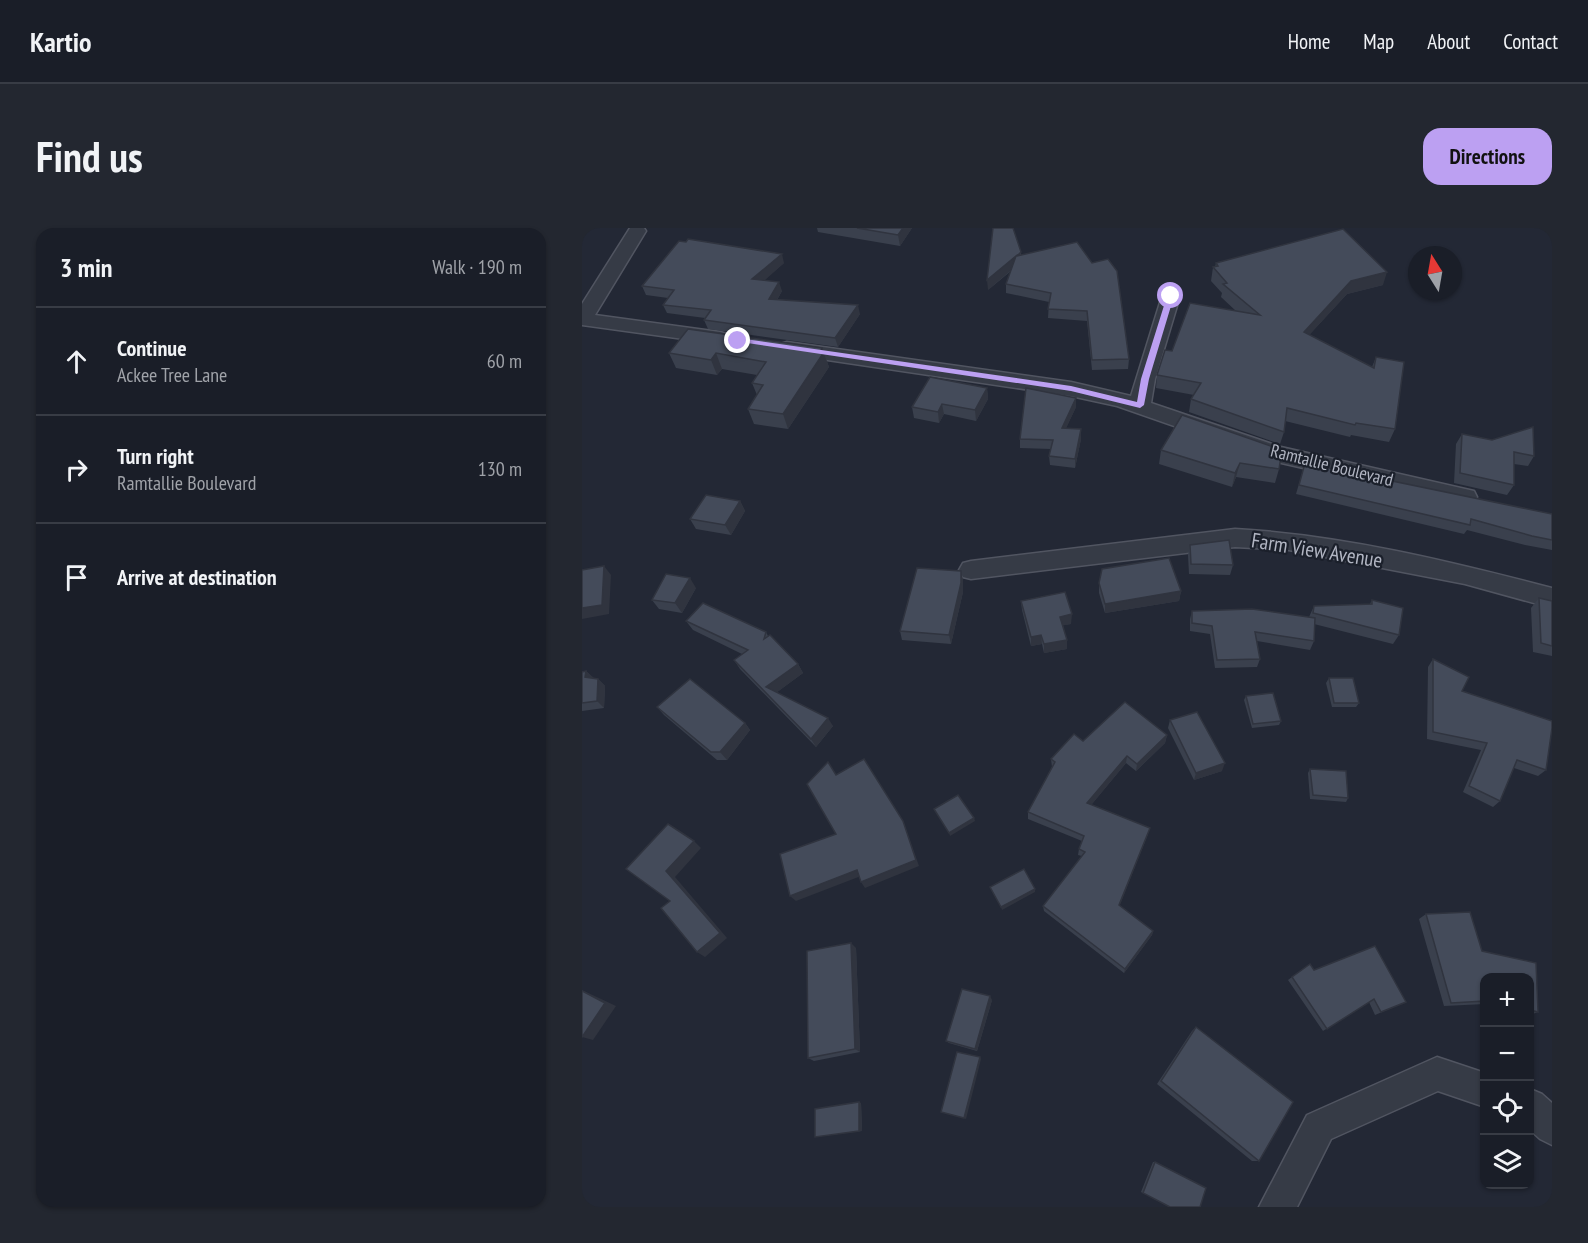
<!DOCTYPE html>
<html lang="en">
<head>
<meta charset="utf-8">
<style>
  :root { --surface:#1a1e28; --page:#232730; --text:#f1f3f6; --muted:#9fa2a8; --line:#383c45; --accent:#bca0f2 }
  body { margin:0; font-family:"PT Sans Narrow",sans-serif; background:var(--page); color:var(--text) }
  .controls { position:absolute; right:18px; bottom:18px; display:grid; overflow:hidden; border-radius:12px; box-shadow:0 2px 4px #0004 }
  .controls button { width:54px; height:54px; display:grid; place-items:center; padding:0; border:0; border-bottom:2px solid var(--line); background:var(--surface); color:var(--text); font:30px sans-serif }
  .compass { position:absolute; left:826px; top:18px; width:54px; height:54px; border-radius:50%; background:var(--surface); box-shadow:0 2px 4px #0004; rotate:349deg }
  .stop { position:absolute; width:18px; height:18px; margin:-14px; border:4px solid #bca0f2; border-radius:50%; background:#fff }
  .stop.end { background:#bca0f2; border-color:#fff; box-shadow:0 2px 6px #0008 }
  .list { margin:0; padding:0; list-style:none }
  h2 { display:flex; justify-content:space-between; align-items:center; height:78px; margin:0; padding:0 24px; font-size:26px }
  h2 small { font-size:20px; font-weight:400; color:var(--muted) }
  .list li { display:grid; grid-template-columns:39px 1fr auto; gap:18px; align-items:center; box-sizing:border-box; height:108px; padding:0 24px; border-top:2px solid var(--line) }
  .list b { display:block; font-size:22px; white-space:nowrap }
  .list p { margin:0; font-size:20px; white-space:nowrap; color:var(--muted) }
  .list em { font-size:20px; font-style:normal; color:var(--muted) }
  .icon { flex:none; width:33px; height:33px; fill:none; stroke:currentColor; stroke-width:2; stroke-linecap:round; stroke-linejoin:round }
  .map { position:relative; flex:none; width:970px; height:979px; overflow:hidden; border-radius:18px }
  header { display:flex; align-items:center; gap:36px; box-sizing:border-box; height:84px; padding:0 30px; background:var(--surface); border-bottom:2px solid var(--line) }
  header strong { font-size:28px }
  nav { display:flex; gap:33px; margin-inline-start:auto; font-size:21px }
  .intro { display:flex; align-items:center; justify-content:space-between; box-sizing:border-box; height:144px; padding:0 36px }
  h1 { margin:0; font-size:42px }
  .button { padding:15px 27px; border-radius:18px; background:var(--accent); color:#111; font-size:21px; font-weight:700 }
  main { display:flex; gap:36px; padding:0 36px }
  aside { flex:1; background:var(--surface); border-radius:18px; box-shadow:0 2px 4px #0004 }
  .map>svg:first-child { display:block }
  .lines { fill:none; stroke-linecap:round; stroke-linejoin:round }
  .street-casing { stroke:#515561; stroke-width:3 }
  .street { fill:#363b46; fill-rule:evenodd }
  .wall { fill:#3a404d }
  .shaded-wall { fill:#30343f }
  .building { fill:#444b5a; stroke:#30343f; stroke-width:1.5 }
  .route { fill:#bca0f2 }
  .labels { text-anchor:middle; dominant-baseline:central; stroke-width:4.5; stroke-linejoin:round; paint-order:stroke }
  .far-street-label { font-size:18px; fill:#b1b5c2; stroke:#1b202b }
  .street-label { font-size:21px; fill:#b1b5c2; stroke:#1b202b }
</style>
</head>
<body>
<header>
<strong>Kartio</strong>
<nav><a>Home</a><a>Map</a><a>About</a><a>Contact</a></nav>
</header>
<div class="intro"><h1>Find us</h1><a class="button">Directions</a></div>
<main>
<aside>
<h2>3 min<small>Walk · 190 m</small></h2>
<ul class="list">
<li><svg class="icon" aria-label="ahead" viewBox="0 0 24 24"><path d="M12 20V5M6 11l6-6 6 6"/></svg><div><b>Continue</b><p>Ackee Tree Lane</p></div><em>60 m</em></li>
<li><svg class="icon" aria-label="right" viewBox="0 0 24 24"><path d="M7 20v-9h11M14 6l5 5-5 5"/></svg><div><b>Turn right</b><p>Ramtallie Boulevard</p></div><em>130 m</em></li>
<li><svg class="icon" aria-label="arrive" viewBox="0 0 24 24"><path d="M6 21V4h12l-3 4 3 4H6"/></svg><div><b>Arrive at destination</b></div></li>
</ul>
</aside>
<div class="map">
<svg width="970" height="979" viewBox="0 0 970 979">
  <rect width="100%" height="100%" fill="#232835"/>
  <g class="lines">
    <defs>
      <g id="street">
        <path d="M48,0H62L64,3L13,87L138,104L145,106L148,110L145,114L138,116L0,97V76Z"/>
        <path d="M589,62L596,64L598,68L573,151L569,175L699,219L892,263L895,269L892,275L884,277L695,234L535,178L489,168L205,126L198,124L195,120L198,116L205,114L489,154L549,168L580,68L582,64Z"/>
        <path d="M653,301C760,307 867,333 970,360V380L883,356L707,322L653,319L389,351L381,349L377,342L381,335L389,333Z"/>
        <path d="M855,829L903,845V879L856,863L749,911L715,979H677L725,887Z"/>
        <path d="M948,861L960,866L970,875V917L958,911L948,902Z"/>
      </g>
    </defs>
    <use href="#street" class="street-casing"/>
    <use href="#street" class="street"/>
  </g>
  <g class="wall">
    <path d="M235,0H330L318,18L236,4Z"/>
    <path d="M495,14L547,131L546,141L510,142L505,93L466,90L467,74L424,65V56L429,43L406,62L439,24V27Z"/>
    <path d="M202,35L182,52L200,63L195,72L278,86L256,119L126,101L122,92L123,90L85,85L81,77L86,70L64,67L60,58Z"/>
    <path d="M634,35L801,57L765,66L727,107L790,139L794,129L813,201L807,214L769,207L768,209L703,193L702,204L698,216L607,184L609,171L612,167L574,160L575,147L590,123L655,84L639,69L640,65L629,53L631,39H633Z"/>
    <path d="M240,120L247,139L206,201L172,196L166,181L175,167L170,155L175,147L140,141L135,147L94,140L87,125Z"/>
    <path d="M405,160L406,171L394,193L362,186L357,195L332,190L330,179Z"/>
    <path d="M494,179L484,200L499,201V211L493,240L468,237L467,228L469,221L438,220V211Z"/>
    <path d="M880,206L952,228L946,238L932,236V257L925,267L872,255L874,216Z"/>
    <path d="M579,222L697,241L693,255L654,249L650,259L577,236Z"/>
    <path d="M723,235L970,286V322L943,317L885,302L882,306L714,266Z"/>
    <path d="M158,273L163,283L149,307L114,301L108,291Z"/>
    <path d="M608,317L651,337L648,347L607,346L606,327Z"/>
    <path d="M379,343L381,353V364L369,416L320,412L318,403Z"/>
    <path d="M517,355L599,363L597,373L523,385L517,365Z"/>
    <path d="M114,360L100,385L77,381L70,372Z"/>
    <path d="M957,370L970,373V428L951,424L949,380Z"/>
    <path d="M790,372L817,407L811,416L732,396V413L728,422L675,413L678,431L675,439L633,440L628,406L608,403V391L610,383L727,389L732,378L788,376Z"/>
    <path d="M439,373L489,396L481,397L485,421L462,425L460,416L449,418L440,382Z"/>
    <path d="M104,393L184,404L186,408L216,436L221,445L195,464L251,498L234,519L158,441L152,432L160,426L111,402Z"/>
    <path d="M851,431L880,463L964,542L956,548L932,540L918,573L911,579L881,564L899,522L845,511L846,439Z"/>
    <path d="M4,443L11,450L16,451L23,458L22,480L0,483V444Z"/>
    <path d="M747,450L777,475L774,479H750L744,455Z"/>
    <path d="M664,468L699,493L697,497L670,500L662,472Z"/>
    <path d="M75,479L163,495L168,502L145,532H135L82,487Z"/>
    <path d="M588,492L640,543L612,552L586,500Z"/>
    <path d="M585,507L583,515L554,543L544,535L509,577L566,606L537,678L571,703L570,707L542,745L462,683L461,678L500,628L496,627L497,621L500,613L446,591V584L470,539L469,531L501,513Z"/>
    <path d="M728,541L766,570L764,574L728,571L726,545Z"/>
    <path d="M888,684L900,723L954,735L956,784L948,787V750H903V776L862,778L837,691L844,686Z"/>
    <path d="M274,720L278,824L232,833L226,830Z"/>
    <path d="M732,742L824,774L793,787L787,774L741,803L706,752L710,749Z"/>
    <path d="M410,772L395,823L367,815L364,813Z"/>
    <path d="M614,799L677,933H670L575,856L610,803Z"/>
    <path d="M279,875L280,903L233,909Z"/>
    <path d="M571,934H573L587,979L559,964Z"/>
  </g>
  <g class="shaded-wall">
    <path d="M321,0H330L318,18L316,7Z"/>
    <path d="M200,26L202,35L174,60L170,51Z"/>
    <path d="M434,28V38L406,62L405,52Z"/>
    <path d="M805,44L801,57L765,66L718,117L722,104L769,53Z"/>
    <path d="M197,54L200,63L190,80L187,71Z"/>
    <path d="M276,77L278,86L256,119L253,110Z"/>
    <path d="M240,120L247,139L206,201L201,186Z"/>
    <path d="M134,125L140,141L135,147L129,132Z"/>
    <path d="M405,160L406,171L394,193L393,182Z"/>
    <path d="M494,170V179L480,209V200Z"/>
    <path d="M360,176L362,186L357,195L356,184Z"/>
    <path d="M499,201V211L493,240V231Z"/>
    <path d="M658,235L654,249L650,259L653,245Z"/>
    <path d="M158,273L163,283L149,307L143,297Z"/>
    <path d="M22,338L29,347L27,386L0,391V380Z"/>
    <path d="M379,343L381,353V364L369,416L367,407Z"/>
    <path d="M108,350L114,360L100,385L93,375Z"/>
    <path d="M599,363L597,373L523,385V376Z"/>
    <path d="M490,386L489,396L478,398V389Z"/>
    <path d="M459,407L460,416L449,418V409Z"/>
    <path d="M485,412V421L462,425V416Z"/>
    <path d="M216,436L221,445L190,468L184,459Z"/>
    <path d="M4,443L12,450L3,449Z"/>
    <path d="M16,451L23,458L22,480L15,473Z"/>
    <path d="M246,490L251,498L234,519L229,511Z"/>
    <path d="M163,495L168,502L145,532L138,524Z"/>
    <path d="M585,507L583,515L554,543L555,536Z"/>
    <path d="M545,528L544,535L505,582V575Z"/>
    <path d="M643,535L640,543L612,552L614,545Z"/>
    <path d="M392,590L393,593L368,608L367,605Z"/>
    <path d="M321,593L337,638L283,660L279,654Z"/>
    <path d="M568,600L566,606L536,682L537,677Z"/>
    <path d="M112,613L119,620L93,649L145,710L123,729L115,724L84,643Z"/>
    <path d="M275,642L279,648L214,673L208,668Z"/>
    <path d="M453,661V664L420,682L419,679Z"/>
    <path d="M571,703L570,707L542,745L543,741Z"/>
    <path d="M269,715L274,720L278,824L273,821Z"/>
    <path d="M0,762L34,778L11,812L0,809Z"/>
    <path d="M408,768L410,772L395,823L393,821Z"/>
    <path d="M398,829L399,831L384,891L382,890Z"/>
    <path d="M277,874L279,875L280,903H277Z"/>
  </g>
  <g class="building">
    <path d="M275,0H321L316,7Z"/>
    <path d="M411,0H431L439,24L435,28L495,14L510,35L526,31L535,43L547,131L510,132L505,83L466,81L469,65L424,56L434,28L405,52Z"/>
    <path d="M761,1L805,44L769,53L722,104L792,140L794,129L822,134L813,201L774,195L773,197L705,180L702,204L609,171L619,155L575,147L583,122L590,123L608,75L678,87L641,56L645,55L631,39L636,38L634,35Z"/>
    <path d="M106,11L200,26L170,51L197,54L187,71L276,77L253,110L122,92L129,82L81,77L92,62L60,58L97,13L104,14Z"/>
    <path d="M106,101L240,120L238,124H242L201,186L166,181L181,157L170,155L184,134L134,125L129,132L87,125Z"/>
    <path d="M348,149L405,160L393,182L360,176L356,184L330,179Z"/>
    <path d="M444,160L494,170L480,200L499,201L493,231L467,228L471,212L438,211Z"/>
    <path d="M600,187L700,222L697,241L658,235L653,245L579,222Z"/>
    <path d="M951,199L952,228L932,224V257L878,245L880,206L910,212Z"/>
    <path d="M723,235L970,286V312L950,308L889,291L888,297L717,257Z"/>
    <path d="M124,267L158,273L143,297L108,291Z"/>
    <path d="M647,312L651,337L609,336L608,317Z"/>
    <path d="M587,330L599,363L523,376L517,355L520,341Z"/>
    <path d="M22,338L20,377L0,380V342Z"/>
    <path d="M335,340L379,343V355L367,407L318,403Z"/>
    <path d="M84,346L108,350L93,375L70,372Z"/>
    <path d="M483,364L490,386L478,389L485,412L462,416L459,407L449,409L439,373Z"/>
    <path d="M957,370L970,373V418L959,415Z"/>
    <path d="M790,372L821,380L817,407L731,385L732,378L790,376Z"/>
    <path d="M121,375L184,404L182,411L188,407L216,436L184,459L246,490L229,511L152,432L166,422L104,393Z"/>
    <path d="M670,381L733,390L732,413L673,404L678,431L635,432L630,398L610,395V383Z"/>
    <path d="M851,431L887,449L880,463L970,493V500L964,542L935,532L918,573L887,558L905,515L851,504Z"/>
    <path d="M4,443L3,449L16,451L15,473L0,475V444Z"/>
    <path d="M747,450H771L777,475H752Z"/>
    <path d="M108,451L163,495L138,524H129L75,479Z"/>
    <path d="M691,465L699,493L671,496L664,468Z"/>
    <path d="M543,474L585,507L555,536L545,528L505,575L568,600L537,677L571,703L543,741L461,678L503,624L497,621L502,608L446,584L473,534L469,531L492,506L501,513Z"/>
    <path d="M615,484L643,535L614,545L588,492Z"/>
    <path d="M282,531L321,593L334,632L279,654L275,642L208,668L198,626L254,606L225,556L246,534L254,547Z"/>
    <path d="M728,541L764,543L766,570L731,567Z"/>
    <path d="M376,567L392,590L367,605L352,581Z"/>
    <path d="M86,596L112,613L84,643L138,705L115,724L79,680L88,673L44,641Z"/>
    <path d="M442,641L453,661L419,679L408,659Z"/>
    <path d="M888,684L900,723L954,735L956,784L948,782V750H903V773L869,775L844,686Z"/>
    <path d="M269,715L273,821L226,830L225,723Z"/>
    <path d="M793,718L824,774L799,784L792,771L745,801L710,749L728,736L732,742Z"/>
    <path d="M380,761L408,768L393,821L364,813Z"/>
    <path d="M0,763L23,775L0,809Z"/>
    <path d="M614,799L711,874L677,933L579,853Z"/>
    <path d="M375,824L398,829L382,890L359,884Z"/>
    <path d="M277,874V903L233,909V881Z"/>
    <path d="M573,934L624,960L618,979H588L561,965Z"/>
  </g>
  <path class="route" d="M589,66L592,68L567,151L562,177L558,180L489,163L152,113L156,110L489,158L555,174L559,151L585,68Z"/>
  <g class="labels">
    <g class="far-street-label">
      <text transform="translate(750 237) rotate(14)">Ramtallie Boulevard</text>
    </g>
    <g class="street-label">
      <text transform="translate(735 322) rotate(9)">Farm View Avenue</text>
    </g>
  </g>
</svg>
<div class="controls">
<button>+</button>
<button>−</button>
<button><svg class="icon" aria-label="locate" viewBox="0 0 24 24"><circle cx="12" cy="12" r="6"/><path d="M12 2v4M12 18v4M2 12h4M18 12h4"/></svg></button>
<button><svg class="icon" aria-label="layers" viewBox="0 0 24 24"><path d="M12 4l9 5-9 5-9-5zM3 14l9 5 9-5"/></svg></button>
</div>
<svg class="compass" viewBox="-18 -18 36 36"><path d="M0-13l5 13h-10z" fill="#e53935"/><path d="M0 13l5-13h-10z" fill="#9fa2a8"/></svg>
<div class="stop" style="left:589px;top:68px"></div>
<div class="stop end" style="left:156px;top:113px"></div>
</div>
</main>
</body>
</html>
